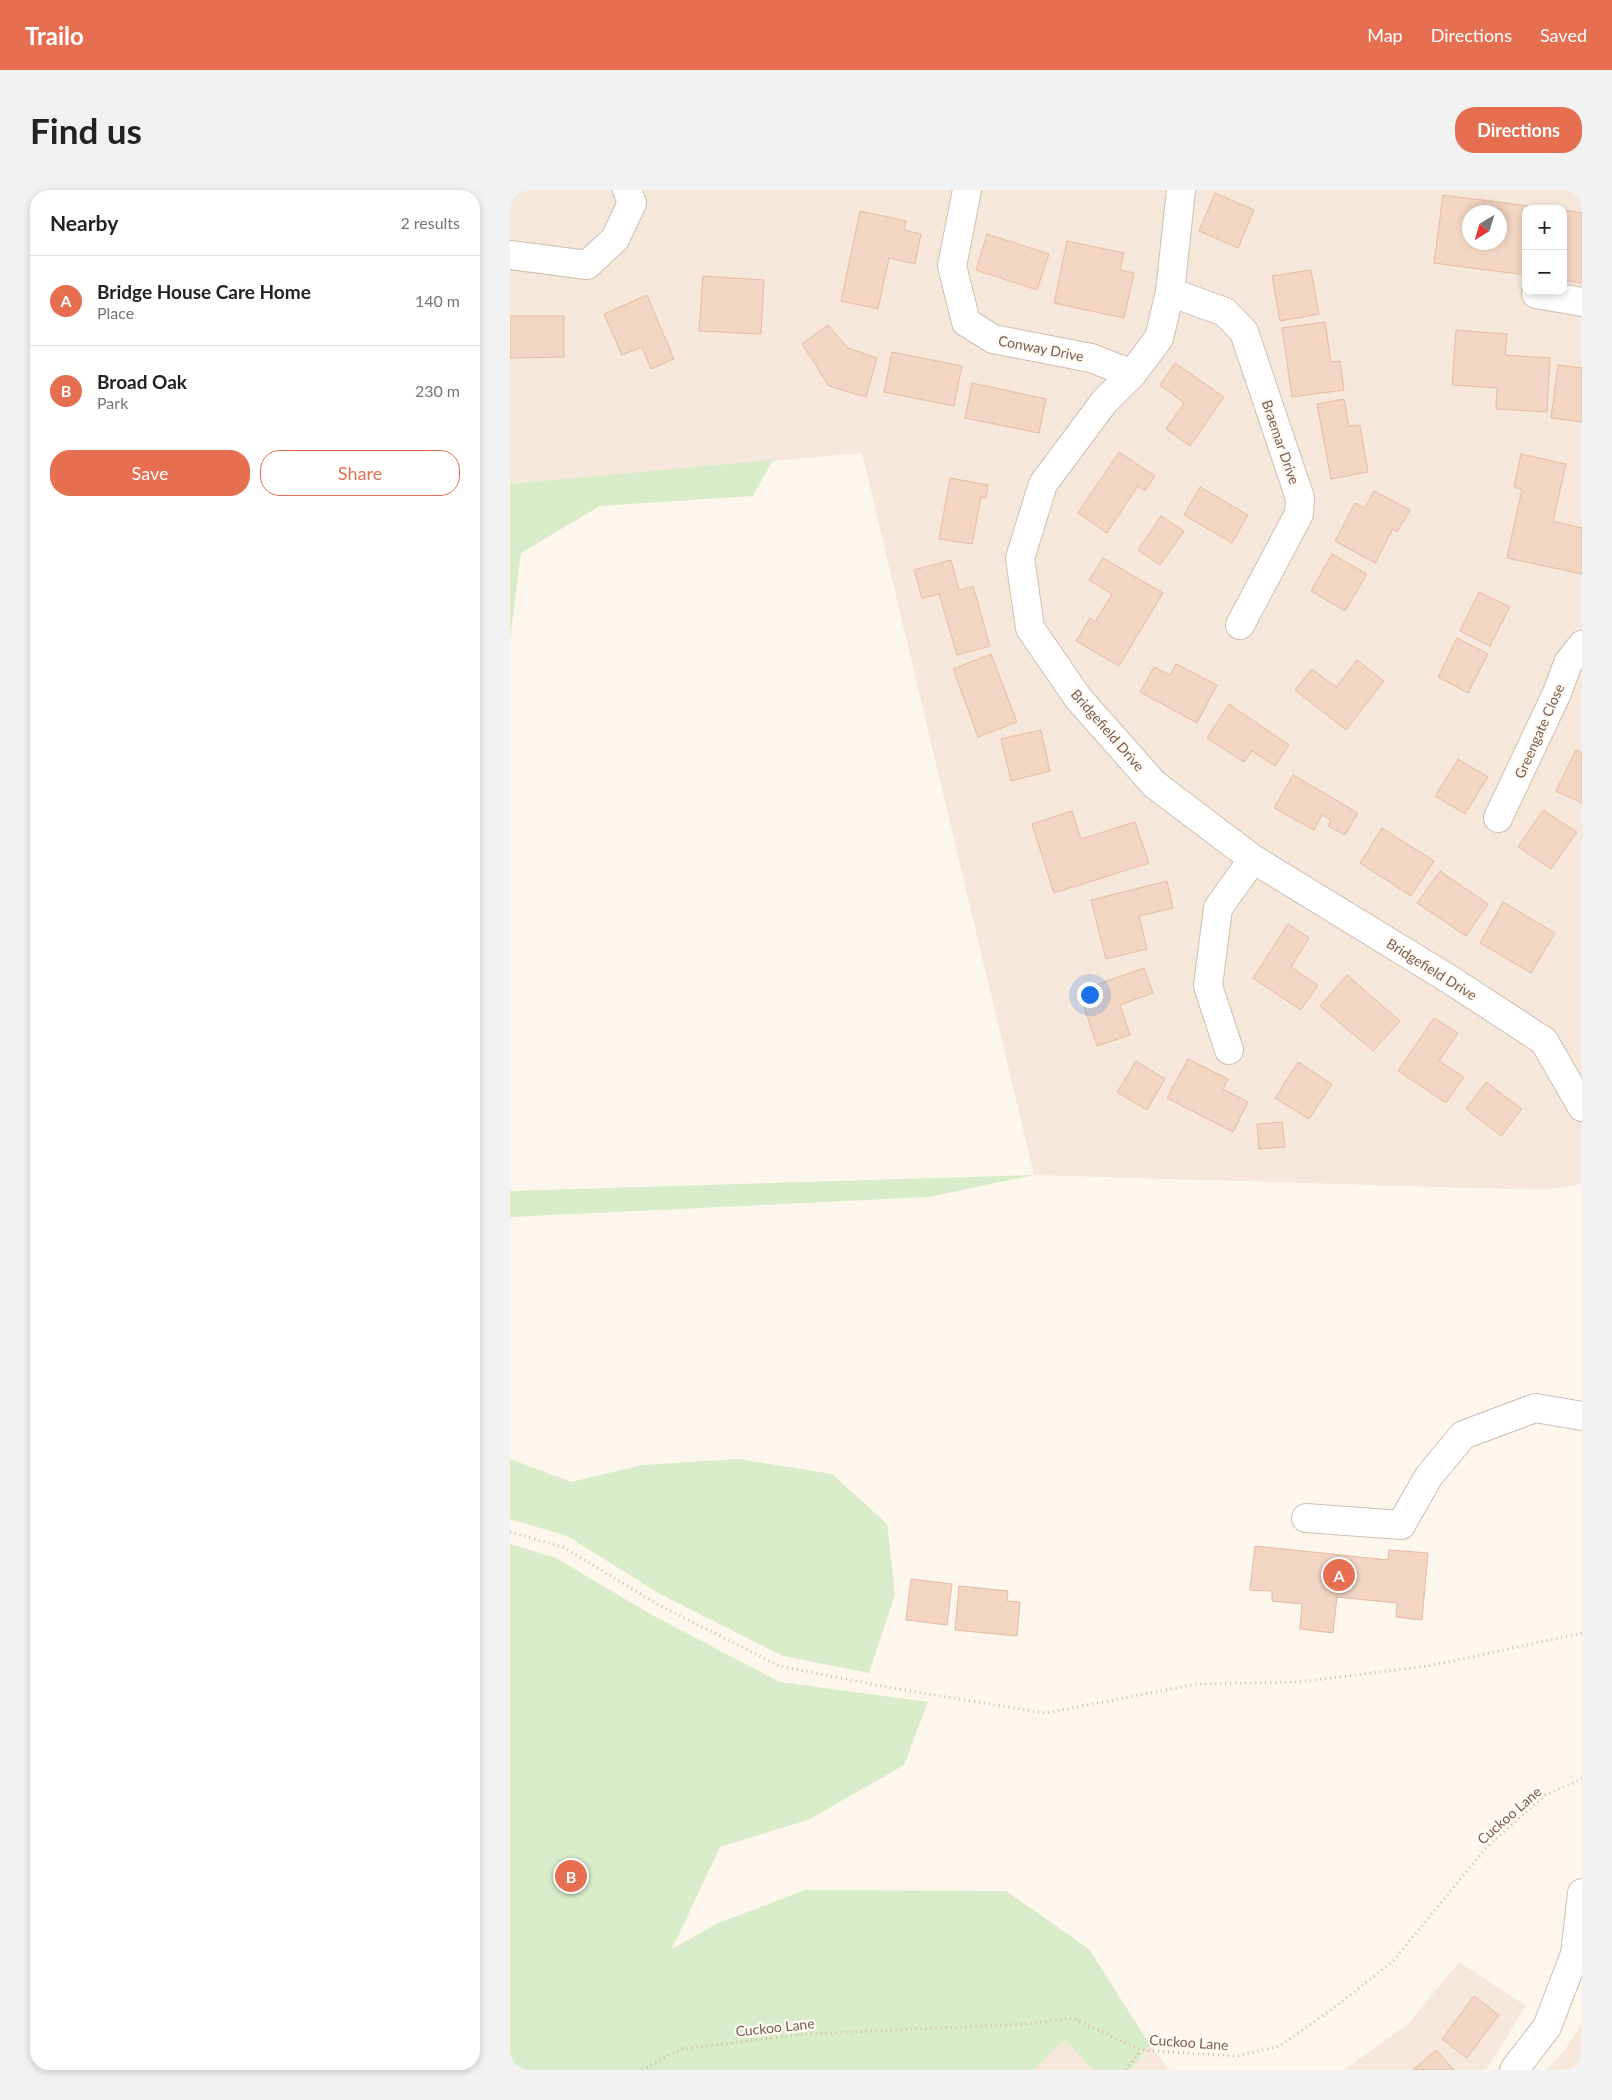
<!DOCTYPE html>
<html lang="en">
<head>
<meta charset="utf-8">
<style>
  :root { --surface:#fff; --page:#f2f2f2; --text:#222; --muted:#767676; --line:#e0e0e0; --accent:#e76f51 }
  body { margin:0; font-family:Lato,sans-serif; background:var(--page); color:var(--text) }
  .controls { position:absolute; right:15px; top:15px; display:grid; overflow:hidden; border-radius:10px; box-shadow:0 2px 8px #0003 }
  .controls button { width:45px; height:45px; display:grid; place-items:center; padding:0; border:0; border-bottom:1px solid var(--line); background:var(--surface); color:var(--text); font:25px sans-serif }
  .compass { position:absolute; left:952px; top:15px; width:45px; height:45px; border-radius:50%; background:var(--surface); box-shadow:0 2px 8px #0003; rotate:218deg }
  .you { position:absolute; left:579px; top:804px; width:18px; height:18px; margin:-12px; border:4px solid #fff; border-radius:50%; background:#1a73e8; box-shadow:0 0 0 8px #1a73e833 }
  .badge { display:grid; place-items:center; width:32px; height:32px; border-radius:50%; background:var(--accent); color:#fff; font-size:16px; font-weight:700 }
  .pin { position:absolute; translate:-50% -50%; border:2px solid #fff; box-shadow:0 1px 5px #0006 }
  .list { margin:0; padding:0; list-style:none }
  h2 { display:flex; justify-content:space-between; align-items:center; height:65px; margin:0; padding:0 20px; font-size:21px }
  h2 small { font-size:16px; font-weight:400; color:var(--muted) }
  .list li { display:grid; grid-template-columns:32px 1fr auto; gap:15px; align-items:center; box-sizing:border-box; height:90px; padding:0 20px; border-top:1px solid var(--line) }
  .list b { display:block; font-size:19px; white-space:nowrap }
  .list p { margin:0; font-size:16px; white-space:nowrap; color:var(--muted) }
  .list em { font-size:16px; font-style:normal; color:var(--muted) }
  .actions { display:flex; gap:10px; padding:15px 20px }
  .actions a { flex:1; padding:11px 0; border:1px solid var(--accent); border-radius:20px; text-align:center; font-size:18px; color:var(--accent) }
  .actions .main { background:var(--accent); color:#fff }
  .map { position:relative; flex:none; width:1072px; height:1880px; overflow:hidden; border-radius:20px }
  header { display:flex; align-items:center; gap:30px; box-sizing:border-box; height:70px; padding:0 25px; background:var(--accent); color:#fff }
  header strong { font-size:24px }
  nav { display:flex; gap:28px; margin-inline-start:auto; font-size:18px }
  .intro { display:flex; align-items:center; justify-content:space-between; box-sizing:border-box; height:120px; padding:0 30px }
  h1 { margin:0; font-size:35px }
  .button { padding:12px 22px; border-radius:20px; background:var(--accent); color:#fff; font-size:18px; font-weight:700 }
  main { display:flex; gap:30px; padding:0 30px }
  aside { flex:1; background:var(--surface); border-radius:20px; box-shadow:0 2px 8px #0003 }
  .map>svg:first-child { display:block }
  .residential { fill:#f5e8da; fill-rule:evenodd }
  .green { fill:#d8ecc9 }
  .building { fill:#f3d5c3; stroke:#e6bba3; fill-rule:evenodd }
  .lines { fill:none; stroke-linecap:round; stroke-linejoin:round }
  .minor-casing { stroke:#d1beb0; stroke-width:30 }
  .path { stroke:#d9b8a5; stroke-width:3; stroke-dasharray:1 4; stroke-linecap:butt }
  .minor { stroke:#fff; stroke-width:28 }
  .labels { text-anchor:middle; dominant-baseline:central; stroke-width:4.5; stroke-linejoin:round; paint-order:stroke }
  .street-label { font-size:14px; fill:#7a5c4d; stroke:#fffaf3 }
</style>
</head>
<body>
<header>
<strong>Trailo</strong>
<nav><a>Map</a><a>Directions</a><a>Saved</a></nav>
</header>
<div class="intro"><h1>Find us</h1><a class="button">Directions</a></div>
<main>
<aside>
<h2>Nearby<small>2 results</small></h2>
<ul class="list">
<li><span class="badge">A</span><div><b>Bridge House Care Home</b><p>Place</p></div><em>140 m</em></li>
<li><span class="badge">B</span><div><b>Broad Oak</b><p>Park</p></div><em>230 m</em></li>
</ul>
<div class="actions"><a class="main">Save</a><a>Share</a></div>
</aside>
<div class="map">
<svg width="1072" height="1880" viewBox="0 0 1072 1880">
  <rect width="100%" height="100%" fill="#fdf6ec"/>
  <g class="residential">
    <path d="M0,0H1072V994L1036,1000L524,985L352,263L0,294ZM1016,19H1053V101H1016ZM959,22H989V52H959Z"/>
    <path d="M949,1772L1016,1816L976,1880H834L898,1834Z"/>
    <path d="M1072,1834V1880H1036L1054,1861Z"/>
    <path d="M555,1850L583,1880H523Z"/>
    <path d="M640,1855L660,1880H620Z"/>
  </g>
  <g class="green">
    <path d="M263,270L243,306L90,316L11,363L0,450V294Z"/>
    <path d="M524,985L419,1007L0,1027V1001Z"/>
    <path d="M0,1269L61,1292L132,1275L229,1269L322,1284L377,1334L385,1405L359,1483L273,1466L150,1404L57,1346L0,1329Z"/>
    <path d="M0,1354L46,1368L142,1425L270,1492L418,1512L394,1575L300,1629L210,1657L162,1759L206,1734L295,1700L496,1701L579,1759L640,1855L620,1880H583L555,1850L523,1880H0Z"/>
  </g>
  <g class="building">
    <path d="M705,3L744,20L728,58L689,41Z"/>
    <path d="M933,5L1041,19H1016V85L924,73ZM959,22H989V52H959Z"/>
    <path d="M1053,20L1072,23V93L1053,90Z"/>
    <path d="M350,21L396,31L394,40L411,44L405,74L379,68L368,119L331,111Z"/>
    <path d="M477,44L539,64L527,100L466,80Z"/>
    <path d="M557,51L614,63L610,80L624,83L614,128L544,113Z"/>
    <path d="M801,80L809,124L770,131L762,86Z"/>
    <path d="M193,86L254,90L251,144L189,141Z"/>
    <path d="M137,105L164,169L141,179L132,157L112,165L94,124Z"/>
    <path d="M0,126H54V167L0,168Z"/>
    <path d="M815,132L821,172L830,171L834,200L782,207L772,138Z"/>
    <path d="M318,135L338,158L367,168L356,207L319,196L292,154Z"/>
    <path d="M946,140L997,144L995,165L1040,168L1037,222L986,219L987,198L942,195Z"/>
    <path d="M382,162L452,176L444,216L374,202Z"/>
    <path d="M665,173L714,207L680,256L656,239L674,213L650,195Z"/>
    <path d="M1048,175L1072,178V232L1041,228Z"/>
    <path d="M462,193L536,209L529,243L455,228Z"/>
    <path d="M834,209L839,236L850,235L858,282L821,289L807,214Z"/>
    <path d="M609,262L645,286L635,301L628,296L597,343L568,323Z"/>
    <path d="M1011,264L1056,274L1043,331L1072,338V384L997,368L1012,299L1004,297Z"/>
    <path d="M440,288L478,295L476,308L471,307L462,354L429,349Z"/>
    <path d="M690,297L738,325L722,353L674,325Z"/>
    <path d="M864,301L900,320L887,342L883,339L865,373L825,351L845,313L855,318Z"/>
    <path d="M651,326L674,341L650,375L628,360Z"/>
    <path d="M822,364L857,384L835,421L801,401Z"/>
    <path d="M593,368L653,403L609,476L566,451L580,428L585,432L602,404L579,390Z"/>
    <path d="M441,370L449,400L463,396L480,456L447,465L429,404L412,408L404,380Z"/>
    <path d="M969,402L1000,417L980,456L950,441Z"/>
    <path d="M947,448L978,464L958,503L928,487Z"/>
    <path d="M481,464L507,532L468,547L443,479Z"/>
    <path d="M847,470L874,491L836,540L785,500L802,479L826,497Z"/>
    <path d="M666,474L707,495L687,533L630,502L644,477L660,485Z"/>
    <path d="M719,514L779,555L765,576L742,561L734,572L697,548Z"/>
    <path d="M531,540L540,581L501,591L491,549Z"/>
    <path d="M1066,560L1072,563V613L1046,601Z"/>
    <path d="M948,569L978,587L955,624L925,606Z"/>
    <path d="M783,585L848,623L835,645L818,636L821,630L812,625L804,640L764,618Z"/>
    <path d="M1033,620L1067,642L1041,679L1008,657Z"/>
    <path d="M562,621L571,649L625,632L639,673L544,703L522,634Z"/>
    <path d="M872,638L924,671L901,706L850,673Z"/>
    <path d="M930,681L978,714L956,746L907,713Z"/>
    <path d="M657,691L663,718L629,726L637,759L596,769L581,710Z"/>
    <path d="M993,712L1045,743L1021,783L970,753Z"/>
    <path d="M778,734L799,748L781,777L808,795L791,820L743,788Z"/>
    <path d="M634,778L643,803L610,815L620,845L587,856L569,801Z"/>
    <path d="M837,785L890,831L863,861L810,816Z"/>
    <path d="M924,828L948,843L929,871L954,887L936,913L888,881Z"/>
    <path d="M678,869L718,889L713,899L738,912L723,942L657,908Z"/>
    <path d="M626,871L655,889L637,920L607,902Z"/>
    <path d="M788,872L822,894L799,929L765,908Z"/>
    <path d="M976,892L1012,919L991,946L956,919Z"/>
    <path d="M772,932L775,957L749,959L747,934Z"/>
    <path d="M745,1356L878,1370L879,1360L918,1363L912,1430L886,1427L887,1413L827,1407L823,1443L790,1439L792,1414L762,1411V1401L740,1400Z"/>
    <path d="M401,1389L442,1394L437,1435L396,1430Z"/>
    <path d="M449,1396L498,1401L497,1411L510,1412L507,1446L445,1440Z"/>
    <path d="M964,1806L989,1825L957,1868L932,1849Z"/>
    <path d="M926,1860L944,1880H903Z"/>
  </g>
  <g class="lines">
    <defs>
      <g id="minor">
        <path d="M457,0L442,76L456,132L483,149L581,168L622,184"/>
        <path d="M671,0L660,102L649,148L622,184L594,212L533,294L510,368L520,438L568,508L644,594L743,669L939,789L1034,851L1072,917"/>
        <path d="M0,65L77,75L105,49L122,13L117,0"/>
        <path d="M660,102L715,122L734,142L790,308L789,324L730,435"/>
        <path d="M1026,104L1072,112"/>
        <path d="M988,628L1047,503L1058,473L1072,455"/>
        <path d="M719,860L698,796L708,718L743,669"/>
        <path d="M796,1328L891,1335L919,1286L953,1245L1025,1218L1072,1226"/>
        <path d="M1004,1880L1037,1837L1065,1764L1072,1703"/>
      </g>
    </defs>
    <use href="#minor" class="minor-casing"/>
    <g class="path">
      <path d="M0,1342L53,1357L147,1414L269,1476L382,1498L535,1523L687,1494L788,1492L919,1476L1072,1443"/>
      <path d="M132,1880L171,1859L296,1844L516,1834L562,1828L631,1860L727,1866L770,1856L829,1814L883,1771L976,1658L1035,1605L1072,1589"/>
      <path d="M616,1880L631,1860"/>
    </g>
    <use href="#minor" class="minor"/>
  </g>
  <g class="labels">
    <g class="street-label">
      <text transform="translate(531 158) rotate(11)">Conway Drive</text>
      <text transform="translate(771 252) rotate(71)">Braemar Drive</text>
      <text transform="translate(598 540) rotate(49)">Bridgefield Drive</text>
      <text transform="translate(1029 541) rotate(-66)">Greengate Close</text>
      <text transform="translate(922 779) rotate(32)">Bridgefield Drive</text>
      <text transform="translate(999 1625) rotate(-41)">Cuckoo Lane</text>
      <text transform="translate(265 1837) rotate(-6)">Cuckoo Lane</text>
      <text transform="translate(679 1852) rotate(4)">Cuckoo Lane</text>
    </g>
  </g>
</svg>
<div class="controls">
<button>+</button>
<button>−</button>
</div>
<svg class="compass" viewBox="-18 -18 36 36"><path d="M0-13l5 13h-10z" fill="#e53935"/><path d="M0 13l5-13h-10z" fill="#767676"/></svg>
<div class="you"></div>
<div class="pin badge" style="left:829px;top:1385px">A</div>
<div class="pin badge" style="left:61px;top:1686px">B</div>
</div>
</main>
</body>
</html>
